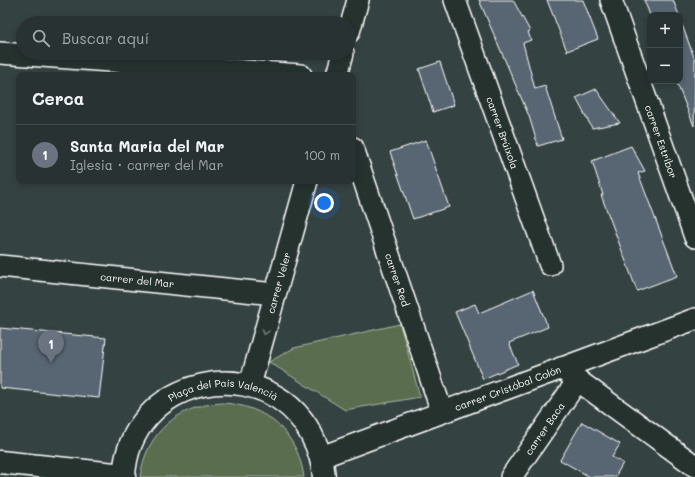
<!DOCTYPE html>
<html lang="es">
<head>
<meta charset="utf-8">
<style>
  :root { --surface:#283232; --page:#303a3a; --text:#f1f3f6; --muted:#a5aaac; --line:#444d4d; --accent:#8abfa5 }
  body { margin:0; font-family:Mali,sans-serif; background:var(--page); color:var(--text) }
  .controls { position:absolute; right:12px; top:12px; display:grid; overflow:hidden; border-radius:8px; box-shadow:0 2px 6px #0003 }
  .controls button { width:36px; height:36px; display:grid; place-items:center; padding:0; border:0; border-bottom:1px solid var(--line); background:var(--surface); color:var(--text); font:20px sans-serif }
  .you { position:absolute; left:324px; top:203px; width:14px; height:14px; margin:-10px; border:3px solid #fff; border-radius:50%; background:#1a73e8; box-shadow:0 0 0 6px #1a73e833 }
  .badge { display:grid; place-items:center; width:26px; height:26px; border-radius:50%; background:var(--accent); color:#fff; font-size:13px; font-weight:700 }
  .pin { position:absolute; translate:-50% -33px; filter:drop-shadow(0 1px 2px #0008) }
  .pin::after { content:''; position:absolute; top:21px; width:14px; height:12px; background:inherit; clip-path:polygon(0 0,100% 0,50% 100%) }
  .list { margin:0; padding:0; list-style:none }
  h2 { display:flex; justify-content:space-between; align-items:center; height:52px; margin:0; padding:0 16px; font-size:17px }
  h2 small { font-size:13px; font-weight:400; color:var(--muted) }
  .list li { display:grid; grid-template-columns:26px 1fr auto; gap:12px; align-items:center; box-sizing:border-box; height:60px; padding:0 16px; border-top:1px solid var(--line) }
  .list b { display:block; font-size:15px; white-space:nowrap }
  .list p { margin:0; font-size:13px; white-space:nowrap; color:var(--muted) }
  .list em { font-size:13px; font-style:normal; color:var(--muted) }
  .icon { flex:none; width:22px; height:22px; fill:none; stroke:currentColor; stroke-width:2; stroke-linecap:round; stroke-linejoin:round }
  .map { position:relative; flex:none; width:695px; height:477px; overflow:hidden }
  .search { position:absolute; background:var(--surface); box-shadow:0 2px 6px #0003; left:16px; top:16px; width:340px; height:44px; display:flex; align-items:center; gap:10px; box-sizing:border-box; padding:0 14px; border-radius:22px; color:var(--muted); font-size:15px }
  .panel { position:absolute; background:var(--surface); box-shadow:0 2px 6px #0003; left:16px; top:72px; width:340px; height:112px; border-radius:8px }
  .map>svg:first-child { display:block }
  .green { fill:#5a6d50; stroke:#acb6a8 }
  .building { fill:#586673; stroke:#fff }
  .lines { fill:none; stroke-linecap:round; stroke-linejoin:round }
  .street-casing { stroke:#fff; stroke-width:24 }
  .secondary-casing { stroke:#fff; stroke-width:25 }
  .street { stroke:#26332d; stroke-width:21 }
  .secondary { stroke:#26332d; stroke-width:22 }
  .oneway { stroke:#727a76 }
  .labels { text-anchor:middle; dominant-baseline:central; stroke-width:3; stroke-linejoin:round; paint-order:stroke }
  .street-label { font-size:10px; fill:#fff; stroke:#26332d }
</style>
</head>
<body>
<div class="map">
<svg width="695" height="477" viewBox="0 0 695 477">
  <rect width="100%" height="100%" fill="#354242"/>
  <filter id="ink" filterUnits="userSpaceOnUse"><feTurbulence type="fractalNoise" baseFrequency=".025" numOctaves="2"/><feDisplacementMap in="SourceGraphic" scale="8" xChannelSelector="R" yChannelSelector="G"/><feConvolveMatrix kernelMatrix="1 2 1 2 8 2 1 2 1" color-interpolation-filters="sRGB"/></filter>
  <g filter="url(#ink)">
    <g class="green">
      <path d="M400,324L420,397L345,410L269,362L294,348Z"/>
      <path d="M222,403C266,405 298,433 304,477H140C146,433 178,405 222,403Z"/>
    </g>
    <g class="building">
      <path d="M479,0H513L530,31L528,32L531,40L523,43L535,89L545,86L562,139L538,146L529,116Z"/>
      <path d="M547,0H583L598,39L567,51Z"/>
      <path d="M644,0H673L679,15H650Z"/>
      <path d="M680,19L695,60L694,126L676,81H680Z"/>
      <path d="M440,62L454,105L433,112L419,69Z"/>
      <path d="M596,89L620,123L592,128L576,98Z"/>
      <path d="M426,140L449,207L413,219L390,152Z"/>
      <path d="M631,146L645,171L638,173L677,276L637,291L601,195H603L592,161Z"/>
      <path d="M533,290L548,327L509,343L518,364L483,379L455,312L475,304L479,313Z"/>
      <path d="M0,328L106,338L99,398L0,388Z"/>
      <path d="M582,422L620,444L612,457L623,463L615,477H590L560,460Z"/>
    </g>
    <g class="lines">
      <defs>
        <g id="street">
          <path id="s1" d="M455,0L550,265"/>
          <path id="s2" d="M611,0L695,237"/>
          <path d="M349,32L358,0"/>
          <path d="M0,53L301,75"/>
          <path d="M337,75L343,53"/>
          <path id="s3" d="M353,148L442,412"/>
          <path id="s4" d="M0,266L275,294"/>
          <path d="M561,368L695,466"/>
          <path id="s5" d="M250,385L307,181"/>
          <path id="s6" d="M321,457L695,319"/>
          <path id="s7" d="M511,477L578,380"/>
        </g>
        <g id="secondary">
          <path d="M0,462L124,475"/>
          <path id="s8" d="M124,477C128,377 264,347 311,434C318,447 323,462 324,477"/>
        </g>
      </defs>
      <use href="#street" class="street-casing"/>
      <use href="#secondary" class="secondary-casing"/>
      <use href="#street" class="street"/>
      <use href="#secondary" class="secondary"/>
    </g>
    <defs><path id="oneway-chevron" d="M-2-3.5L2.5 0L-2 3.5" fill="none" stroke-width="1.6" stroke-linecap="round" stroke-linejoin="round"/></defs>
    <use class="oneway" href="#oneway-chevron" transform="translate(265 332) rotate(106)"/>
  </g>
  <g class="labels">
    <g class="street-label">
      <text stroke="none"><textPath href="#s1" startOffset="141">carrer Brúixola</textPath></text>
      <text stroke="none"><textPath href="#s2" startOffset="150">carrer Estribor</textPath></text>
      <text stroke="none"><textPath href="#s4" startOffset="138">carrer del Mar</textPath></text>
      <text stroke="none"><textPath href="#s3" startOffset="139">carrer Red</textPath></text>
      <text stroke="none"><textPath href="#s5" startOffset="106">carrer Veler</textPath></text>
      <text stroke="none"><textPath href="#s6" startOffset="199">carrer Cristóbal Colón</textPath></text>
      <text stroke="none"><textPath href="#s8" startOffset="151">Plaça del País Valencià</textPath></text>
      <text stroke="none"><textPath href="#s7" startOffset="59">carrer Baca</textPath></text>
    </g>
  </g>
</svg>
<div class="controls">
<button>+</button>
<button>−</button>
</div>
<div class="you"></div>
<div class="pin badge" style="left:51px;top:363px;background:#6b7280">1</div>
<div class="search"><svg class="icon" aria-label="search" viewBox="0 0 24 24"><circle cx="10" cy="10" r="6"/><path d="M15 15l6 6"/></svg>Buscar aquí</div>
<section class="panel">
<h2>Cerca<small></small></h2>
<ul class="list">
<li><span class="badge" style="background:#6b7280">1</span><div><b>Santa Maria del Mar</b><p>Iglesia · carrer del Mar</p></div><em>100 m</em></li>
</ul>
</section>
</div>
</body>
</html>
